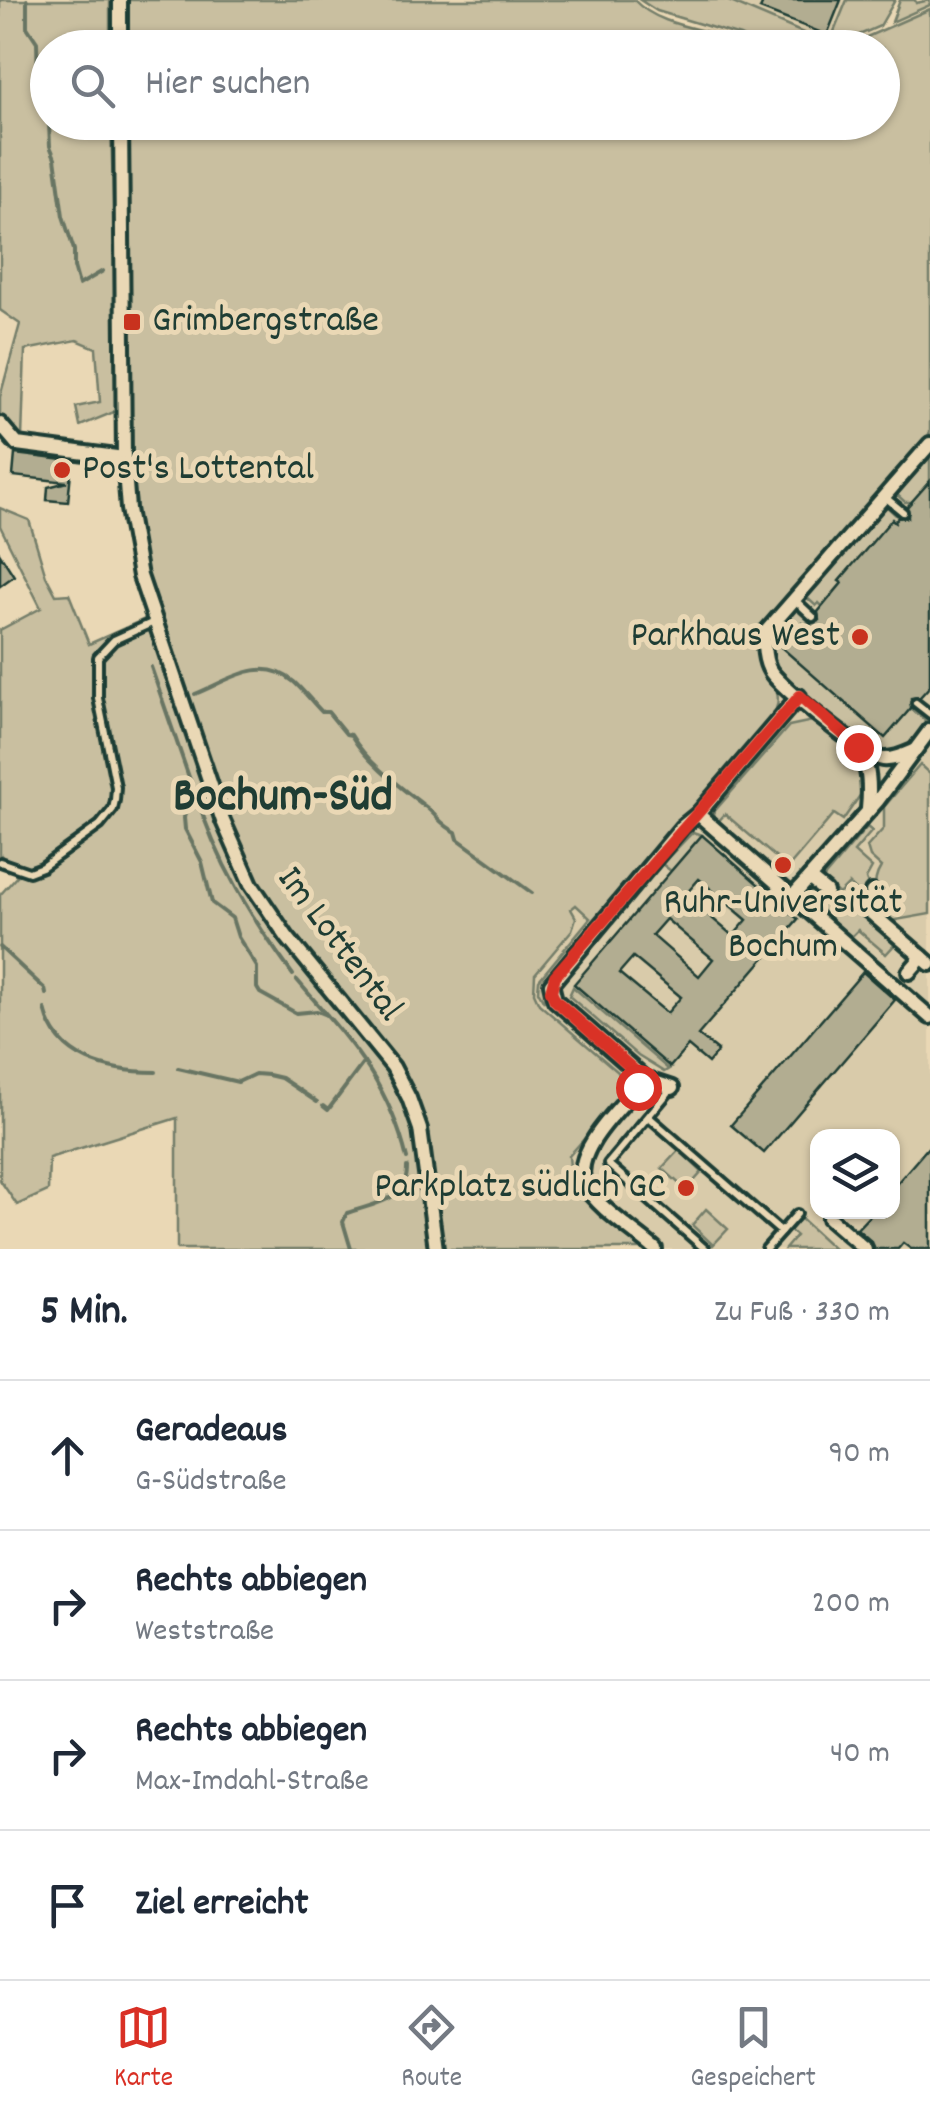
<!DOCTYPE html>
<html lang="de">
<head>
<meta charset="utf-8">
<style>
  :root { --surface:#fff; --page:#f6f6f7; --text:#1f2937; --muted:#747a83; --line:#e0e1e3; --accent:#d93025 }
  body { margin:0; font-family:Dekko,sans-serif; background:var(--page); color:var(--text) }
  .controls { position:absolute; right:30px; bottom:30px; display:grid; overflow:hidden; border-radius:20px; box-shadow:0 2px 8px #0004 }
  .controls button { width:90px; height:90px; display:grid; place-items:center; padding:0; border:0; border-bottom:2px solid var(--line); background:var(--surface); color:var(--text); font:50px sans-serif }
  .stop { position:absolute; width:30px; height:30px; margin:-22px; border:8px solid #d93025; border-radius:50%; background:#fff }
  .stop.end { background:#d93025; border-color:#fff; box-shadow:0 2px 10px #0008 }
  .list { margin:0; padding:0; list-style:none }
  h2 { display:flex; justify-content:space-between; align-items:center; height:130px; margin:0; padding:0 40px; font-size:42px }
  h2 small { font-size:32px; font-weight:400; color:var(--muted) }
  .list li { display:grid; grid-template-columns:65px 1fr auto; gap:30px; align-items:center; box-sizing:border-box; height:150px; padding:0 40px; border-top:2px solid var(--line) }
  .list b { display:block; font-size:38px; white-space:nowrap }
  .list p { margin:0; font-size:32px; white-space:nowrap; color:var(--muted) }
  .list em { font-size:32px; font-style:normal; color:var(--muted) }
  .icon { flex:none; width:55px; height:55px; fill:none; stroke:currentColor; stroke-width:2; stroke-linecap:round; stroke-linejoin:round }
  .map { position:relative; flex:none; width:930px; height:1249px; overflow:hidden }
  .search { position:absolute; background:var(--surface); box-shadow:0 2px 8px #0004; left:30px; right:30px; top:30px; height:110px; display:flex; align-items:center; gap:25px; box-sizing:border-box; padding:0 35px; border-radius:55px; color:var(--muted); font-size:38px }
  .sheet { height:730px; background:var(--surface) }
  nav { display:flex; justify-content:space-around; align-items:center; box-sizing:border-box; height:140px; border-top:2px solid var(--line); background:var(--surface); font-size:28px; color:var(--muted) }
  nav a { display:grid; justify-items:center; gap:5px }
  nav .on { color:var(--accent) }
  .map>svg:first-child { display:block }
  .built { fill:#d9cbaa; fill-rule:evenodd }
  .green { fill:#c9bfa0; stroke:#747e6a; stroke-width:2.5 }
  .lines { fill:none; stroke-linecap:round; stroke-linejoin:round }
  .stream { stroke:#687563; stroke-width:4 }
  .building { fill:#b2ad91; stroke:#1f3d34; stroke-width:2.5; fill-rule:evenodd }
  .lane-casing { stroke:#1f3d34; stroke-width:14 }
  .street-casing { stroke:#1f3d34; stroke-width:20 }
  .lane { stroke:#ead8b5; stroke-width:6 }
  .street { stroke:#ead8b5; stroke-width:12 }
  .route { stroke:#d93025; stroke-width:12 }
  .poi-dot { fill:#c8321e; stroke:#ead8b5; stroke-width:4 }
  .labels { text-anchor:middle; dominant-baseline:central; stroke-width:10; stroke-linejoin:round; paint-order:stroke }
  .poi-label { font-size:38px; fill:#1f3d34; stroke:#ead8b5; text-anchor:start }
  .street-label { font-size:38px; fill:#1f3d34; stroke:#ead8b5 }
  .district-label { font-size:48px; font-weight:bold; fill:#1f3d34; stroke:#ead8b5 }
</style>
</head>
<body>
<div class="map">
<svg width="930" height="1249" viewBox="0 0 930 1249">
  <rect width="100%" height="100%" fill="#ead8b5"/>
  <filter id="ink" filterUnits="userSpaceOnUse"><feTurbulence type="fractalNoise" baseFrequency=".01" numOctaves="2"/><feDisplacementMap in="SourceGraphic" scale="20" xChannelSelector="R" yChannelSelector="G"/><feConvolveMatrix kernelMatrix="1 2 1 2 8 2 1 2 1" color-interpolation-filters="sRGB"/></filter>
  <g filter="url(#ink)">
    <g class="built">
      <path d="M726,0H847L830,44Z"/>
      <path d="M930,433V1249H643L572,1190L569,1156L616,1104L623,1087L618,1072L539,1004L534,993L535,975L571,909L575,905L590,918L773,683L762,669L757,654L760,630ZM818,1136H892V1212H818Z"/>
    </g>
    <g class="green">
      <path d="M0,0H110V47L48,48V122L111,123L119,410L80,426L76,407L100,402L96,348L77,340L25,350L22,438L0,416V397L20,324L0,310Z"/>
      <path d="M126,0H634C663,31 718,28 754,47H126Z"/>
      <path d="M640,0H726L829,44L847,0H895L880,26L832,47L764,48L740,36L657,11Z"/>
      <path d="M900,0H915L916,3L930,0V5L892,22Z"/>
      <path d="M930,9V433L760,630C745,674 798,682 769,722L568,950L544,980V1002L538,991L539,980L590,918L576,905L571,909L576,918L572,930L535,974L534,993L539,1004L618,1072L623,1087L621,1097L569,1156L572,1190L643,1249H177V1118L49,1158L48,1191L17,1205L0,1180V895L17,876L0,854V630L41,608L0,526V508L29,520L46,576L56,595L69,594L89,644L145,619L159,653L165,636L143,571L132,458L127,123L882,122V48L844,47Z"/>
      <path d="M930,451V481L912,502H905L894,492Z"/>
      <path d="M884,504L898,517L840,580L842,583L822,606L819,603L816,606L805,596Z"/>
      <path d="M795,609L809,621L782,648L885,737L911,708L928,723C916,736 905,755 885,753C868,752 791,686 780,670C775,664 771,657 771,649C771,634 786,620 795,609Z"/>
      <path d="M817,720L858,758L861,794L843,820L834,814L788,868L725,814L716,824L713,813L789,726Z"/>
      <path d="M920,765L930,774V914L891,921C877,905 869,886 881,867L870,857L867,847L884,828V807Z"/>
      <path d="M867,827L872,831L854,852L872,868L866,879L871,893L866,899L849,884L839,894L822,880Z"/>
      <path d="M693,832L702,835L671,871L662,864Z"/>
      <path d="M813,889L841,913L850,903L896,943L886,954L858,930L851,937L806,897Z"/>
      <path d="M573,987L668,1069H669L664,1072L638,1056L569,996Z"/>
      <path d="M679,1150L702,1172L686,1190L662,1168Z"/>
      <path d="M706,1209L728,1229L713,1245L692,1225Z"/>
      <path d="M799,1217L834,1249H785L796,1236L788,1229Z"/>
    </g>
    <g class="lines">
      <g class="stream">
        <path d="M27,0V27L37,42L38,82L48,112"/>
        <path d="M49,122L50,146L55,158L63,216L74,250V267L79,285L103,271"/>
        <path d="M151,667L191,783L184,818L185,829L202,862L212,903L232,918L238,937L257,967V988L260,993L296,1013L317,1011L327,1015"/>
        <path d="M195,694C228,681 261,654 294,682C304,691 312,702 322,712H328L346,734L351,735C368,764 399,786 426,807C437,816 442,826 456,832L458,839L532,893"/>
        <path d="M196,794C216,861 252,919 293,975"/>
        <path d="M0,947L45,989L46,994"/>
        <path d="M297,980C348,1040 388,1080 407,1159"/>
        <path d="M45,1009C57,1060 109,1072 156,1072"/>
        <path d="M178,1068L238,1082L255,1074L268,1075L281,1078L317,1102"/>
        <path d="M323,1106L328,1110L364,1062"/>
        <path d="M351,1249L343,1222L347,1213C375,1203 408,1201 407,1167"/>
      </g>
    </g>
    <g class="building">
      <path d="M764,0H841L827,35L760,9Z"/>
      <path d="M15,454L72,461L68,502L47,500L48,487L67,482L13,476Z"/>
      <path d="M930,481V686L920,697L911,698V708L885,738L781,647L802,623L805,626L819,621L818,612L842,583L839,581L892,519L895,522L898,517H908L907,507Z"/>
      <path d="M0,554L14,576L0,586Z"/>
      <path d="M702,835L798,919L698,1035L718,1051L708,1063L688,1046L670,1067L574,984ZM699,879L747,920L733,936L685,895ZM666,919L713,959L699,976L652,935ZM633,957L681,997L667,1013L619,973Z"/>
      <path d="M863,972L895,1000L764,1153L731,1125Z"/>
      <path d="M930,1145V1249H911L903,1243L898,1249H875L872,1242L857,1229L873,1212H892V1189Z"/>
    </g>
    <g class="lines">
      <defs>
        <g id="lane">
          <path d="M885,497L903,512"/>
          <path d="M795,600L813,617"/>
          <path d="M916,703L930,714"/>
          <path d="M0,862L29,872L42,867L100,825L113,809L115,800L116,787L98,698V657L114,640L154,622"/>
          <path d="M672,1088L608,1164L705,1249"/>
          <path d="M649,1117L781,1232"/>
          <path d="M766,1249L797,1214"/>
        </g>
        <g id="street">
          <path d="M120,0V48"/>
          <path d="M121,122L124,458L128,509L140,576L223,821L251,884L287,937L393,1067L409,1098L420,1129L436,1249"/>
          <path d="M0,424L17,444L124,458"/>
          <path d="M859,748C870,766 870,788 868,809"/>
          <path d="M913,751C904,755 894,760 883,759C866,757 782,688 771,672C764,661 764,647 764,634L930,444"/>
          <path d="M698,814L930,1017"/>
          <path d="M809,878L826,892"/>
          <path d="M793,896L878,800L930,730"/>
          <path d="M861,904L930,964"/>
          <path d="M868,910L875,903L872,892"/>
          <path d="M909,972L922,957"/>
          <path d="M645,1079C625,1103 569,1152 585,1185C595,1206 637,1233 655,1249"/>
          <path d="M672,1088L645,1079L555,1000L551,984L682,827L698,814L799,696"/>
          <path d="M829,1218L865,1249"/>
        </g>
      </defs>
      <use href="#lane" class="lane-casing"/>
      <use href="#street" class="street-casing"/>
      <use href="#lane" class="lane"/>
      <use href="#street" class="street"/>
    </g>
  </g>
  <g class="lines" filter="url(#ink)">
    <path class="route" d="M638,1087L645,1080L555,1000L551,991L555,976L800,696L858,747"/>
  </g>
  <g class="poi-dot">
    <rect x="122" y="312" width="20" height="20" rx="5"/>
    <circle cx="62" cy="470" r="10"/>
    <circle cx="860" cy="637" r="10"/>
    <circle cx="783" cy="865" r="10"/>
    <circle cx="686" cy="1188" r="10"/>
  </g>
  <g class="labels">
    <g class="poi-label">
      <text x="152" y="322">Grimbergstraße</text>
      <text x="82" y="470">Post's Lottental</text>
      <text x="840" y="637" text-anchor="end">Parkhaus West</text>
      <text x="783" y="904" text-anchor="middle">Ruhr-Universität<tspan x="783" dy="44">Bochum</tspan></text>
      <text x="666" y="1188" text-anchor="end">Parkplatz südlich GC</text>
    </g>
    <g class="street-label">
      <text transform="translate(338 945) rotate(53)">Im Lottental</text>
    </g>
    <g class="district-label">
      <text x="283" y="799">Bochum-Süd</text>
    </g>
  </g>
</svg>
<div class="controls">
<button><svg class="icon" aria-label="layers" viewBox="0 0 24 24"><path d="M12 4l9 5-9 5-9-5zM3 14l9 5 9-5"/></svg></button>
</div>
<div class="stop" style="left:638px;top:1087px"></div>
<div class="stop end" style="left:858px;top:747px"></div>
<div class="search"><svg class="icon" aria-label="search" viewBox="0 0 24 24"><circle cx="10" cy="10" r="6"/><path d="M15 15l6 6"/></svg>Hier suchen</div>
</div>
<section class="sheet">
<h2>5 Min.<small>Zu Fuß · 330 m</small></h2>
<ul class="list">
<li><svg class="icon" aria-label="ahead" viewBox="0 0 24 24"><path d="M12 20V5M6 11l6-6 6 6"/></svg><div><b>Geradeaus</b><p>G-Südstraße</p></div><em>90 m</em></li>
<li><svg class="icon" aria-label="right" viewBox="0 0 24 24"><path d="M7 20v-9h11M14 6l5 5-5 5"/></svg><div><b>Rechts abbiegen</b><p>Weststraße</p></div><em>200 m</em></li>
<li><svg class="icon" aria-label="right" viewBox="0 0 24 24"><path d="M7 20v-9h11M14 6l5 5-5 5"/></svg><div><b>Rechts abbiegen</b><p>Max-Imdahl-Straße</p></div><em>40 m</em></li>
<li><svg class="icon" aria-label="arrive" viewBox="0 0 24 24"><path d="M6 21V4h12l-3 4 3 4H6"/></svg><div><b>Ziel erreicht</b></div></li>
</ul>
</section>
<nav>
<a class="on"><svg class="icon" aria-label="map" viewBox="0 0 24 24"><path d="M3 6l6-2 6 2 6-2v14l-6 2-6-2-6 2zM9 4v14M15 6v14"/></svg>Karte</a>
<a><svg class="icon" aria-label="directions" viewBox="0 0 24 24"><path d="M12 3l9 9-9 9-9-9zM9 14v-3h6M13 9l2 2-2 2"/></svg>Route</a>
<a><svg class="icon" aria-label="saved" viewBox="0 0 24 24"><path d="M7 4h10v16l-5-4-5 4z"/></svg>Gespeichert</a>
</nav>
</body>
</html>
